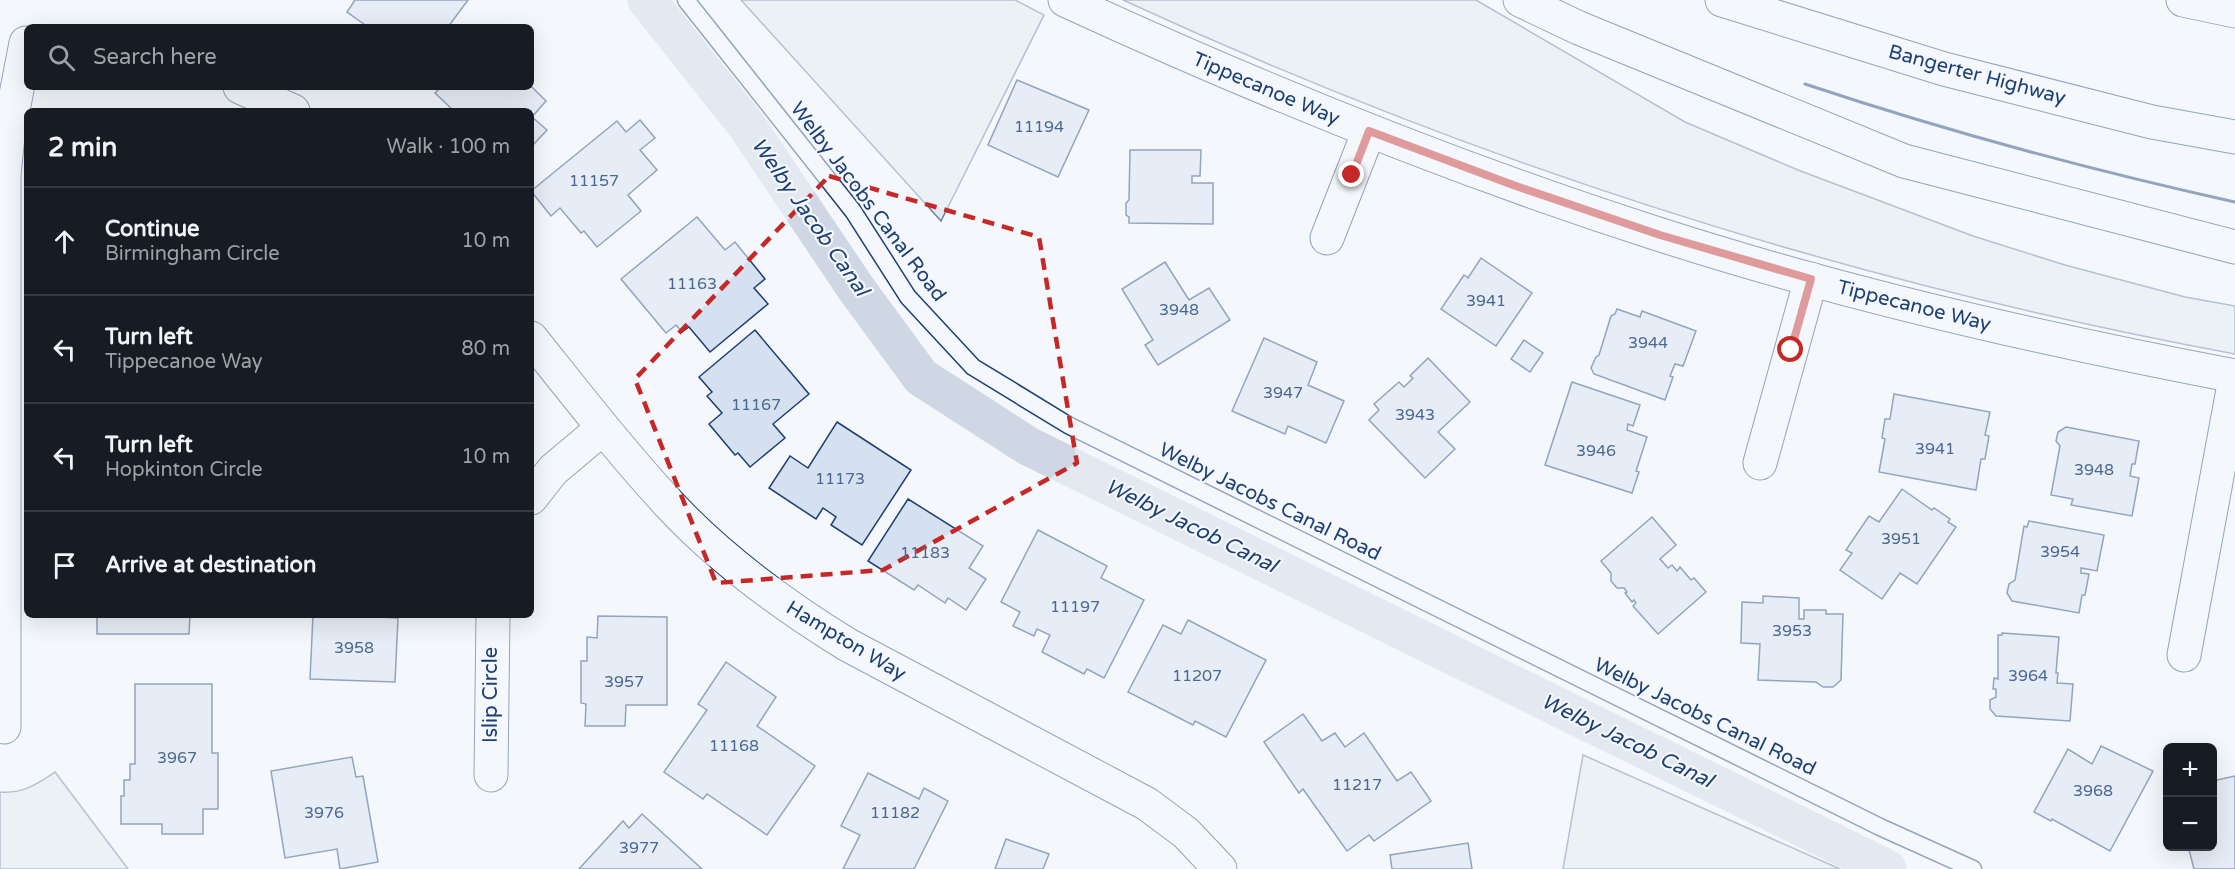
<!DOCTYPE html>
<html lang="en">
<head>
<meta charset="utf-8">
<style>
  :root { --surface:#171b24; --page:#20242c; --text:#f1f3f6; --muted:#9ea1a6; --line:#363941 }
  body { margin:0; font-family:"Varela Round",sans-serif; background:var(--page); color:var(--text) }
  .controls { position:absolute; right:18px; bottom:18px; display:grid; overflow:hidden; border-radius:9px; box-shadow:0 6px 24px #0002 }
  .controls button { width:54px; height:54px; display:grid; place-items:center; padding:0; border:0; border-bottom:2px solid var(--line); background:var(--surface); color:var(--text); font:30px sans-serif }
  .stop { position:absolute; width:18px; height:18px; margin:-14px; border:4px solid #c62828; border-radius:50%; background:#fff }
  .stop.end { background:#c62828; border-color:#fff; box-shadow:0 2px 6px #0008 }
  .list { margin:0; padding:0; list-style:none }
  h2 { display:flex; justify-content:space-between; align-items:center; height:78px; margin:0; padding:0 24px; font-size:26px }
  h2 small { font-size:20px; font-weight:400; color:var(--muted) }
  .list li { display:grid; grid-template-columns:39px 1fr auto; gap:18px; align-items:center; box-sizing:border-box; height:108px; padding:0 24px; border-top:2px solid var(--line) }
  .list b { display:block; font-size:22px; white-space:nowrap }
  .list p { margin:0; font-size:20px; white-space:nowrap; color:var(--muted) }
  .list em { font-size:20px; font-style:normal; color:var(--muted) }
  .icon { flex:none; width:33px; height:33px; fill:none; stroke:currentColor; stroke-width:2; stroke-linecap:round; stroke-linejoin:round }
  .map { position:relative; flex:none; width:2235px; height:869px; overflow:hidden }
  .search { position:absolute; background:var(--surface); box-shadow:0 6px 24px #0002; left:24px; top:24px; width:510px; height:66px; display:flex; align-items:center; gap:15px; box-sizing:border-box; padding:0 21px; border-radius:9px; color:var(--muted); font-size:22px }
  .panel { position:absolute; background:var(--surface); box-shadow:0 6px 24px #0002; left:24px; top:108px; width:510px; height:510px; border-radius:9px }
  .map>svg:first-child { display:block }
  .green { fill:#e3e9f0; stroke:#687fa3; stroke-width:1.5 }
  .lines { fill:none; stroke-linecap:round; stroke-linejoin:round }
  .canal { stroke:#cfd7e4; stroke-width:39 }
  .building { fill:#d5e0f0; stroke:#1d3f73; stroke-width:1.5 }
  .service-casing { stroke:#1d3f73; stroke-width:19 }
  .minor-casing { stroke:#1d3f73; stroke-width:35 }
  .motorway-casing { stroke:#1d3f73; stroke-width:35 }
  .service { stroke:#f4f7fb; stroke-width:16 }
  .minor { stroke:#f4f7fb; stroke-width:33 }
  .motorway { stroke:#f4f7fb; stroke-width:33 }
  .wall { stroke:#1d3f73; stroke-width:3 }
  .route { stroke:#c62828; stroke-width:8 }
  .marked { fill:none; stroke:#c62828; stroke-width:4.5; stroke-dasharray:12 8; stroke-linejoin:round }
  .labels { text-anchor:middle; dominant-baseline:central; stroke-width:4.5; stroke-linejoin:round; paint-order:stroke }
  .number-label { font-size:16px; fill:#4b6792 }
  .street-label { font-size:20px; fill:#1d3f73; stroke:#f4f7fb }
  .water-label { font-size:21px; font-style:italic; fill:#1d3f73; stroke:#f4f7fb }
</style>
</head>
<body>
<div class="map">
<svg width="2235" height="869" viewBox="0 0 2235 869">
  <rect width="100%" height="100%" fill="#f4f7fb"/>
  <g class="green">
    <path d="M741,0H1015L1044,15L941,221Z"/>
    <path d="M1123,0H1476L1685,122L1798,170L1973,236L2065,265L2185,297L2235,306V354C1851,283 1477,163 1123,0Z"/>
    <path d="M1583,755L1840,869H1563Z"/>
    <path d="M55,772L128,869H0V792C23,794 37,784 55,772Z"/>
  </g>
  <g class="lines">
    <path class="canal" d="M647,0L747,126L855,287L921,377L1028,446L1887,869"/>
  </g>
  <g class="building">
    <path d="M355,0H468L448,27H368L347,12Z"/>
    <path d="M1017,80L1089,110L1058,177L988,145Z"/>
    <path d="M531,86L546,101L532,117L547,130L531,147V111H454L435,93L441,87Z"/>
    <path d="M640,120L655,138L640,150L657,170L628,195L641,211L597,247L584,231L581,233L560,208L551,216L531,191L617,121L626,132Z"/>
    <path d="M1130,150H1201L1200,176H1192V183H1213V224L1129,223V217L1126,215V203L1129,200Z"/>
    <path d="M697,217L725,250L735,242L765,279L754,288L768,304L710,352L689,327L682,332L676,325L666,333L621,279Z"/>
    <path d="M1481,258L1532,293L1496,346L1441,309L1464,275L1468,278Z"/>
    <path d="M1165,262L1189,300L1209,288L1230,320L1158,365L1145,345L1153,340L1122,289Z"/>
    <path d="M1617,309L1640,317L1642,311L1696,331L1683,366L1675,364L1670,376L1673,377L1665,400L1594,374L1591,368L1596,357L1599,355L1611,316L1615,314Z"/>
    <path d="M755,330L809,394L773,424L785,438L750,467L738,453L735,455L709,424L722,413L707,396L712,392L699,377Z"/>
    <path d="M1264,338L1317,362L1308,385L1344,401L1326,443L1288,426L1285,434L1232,411Z"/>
    <path d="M1524,340L1543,353L1530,372L1511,359Z"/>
    <path d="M1428,358L1470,402L1438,432L1455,449L1425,478L1369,420L1379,410L1374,404L1399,382L1404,387L1413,378L1410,376Z"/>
    <path d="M1572,382L1640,405L1633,426L1628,424L1627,430L1647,437L1636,471L1639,472L1632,493L1545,465Z"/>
    <path d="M1894,394L1990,412L1985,435L1989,436L1985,459H1981L1976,490L1879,472L1885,439L1882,438L1885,419H1890Z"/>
    <path d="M837,422L911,470L862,545L831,525L836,517L823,508L816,519L769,488L790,456L808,468Z"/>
    <path d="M2066,427L2139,441L2135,464H2132L2130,476L2139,478L2132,516L2071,505L2073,499L2051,495L2060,446L2056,441L2058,432Z"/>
    <path d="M1902,489L1932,510L1934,508L1950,519L1948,522L1956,527L1917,584L1900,573L1882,599L1840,570L1852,553L1846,550L1869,516L1879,522Z"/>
    <path d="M908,499L983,546L969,568L986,579L966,610L948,598L945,603L918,585L914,590L868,561Z"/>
    <path d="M1652,517L1676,545L1660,559L1668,568L1672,565L1677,571L1680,567L1691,580L1694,578L1706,592L1658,634L1633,606L1636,603L1634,600L1632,602L1625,593L1627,592L1624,588H1617L1611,581V573L1601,561Z"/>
    <path d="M2029,521L2104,535L2097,571L2081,568V573L2089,574L2085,595H2082L2079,613L2012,601L2007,593L2009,584L2015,580L2024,526L2027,527Z"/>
    <path d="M1038,530L1107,566L1101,578L1144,600L1104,678L1087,669L1084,674L1042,652L1050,635L1037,629L1034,636L1013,626L1020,612L1001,602Z"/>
    <path d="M1763,596L1799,598V619H1804V610H1826V614H1843L1841,680L1833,687H1823L1816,682L1758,680L1760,644L1741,643L1742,602L1763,603Z"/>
    <path d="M97,615H190L189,634H97Z"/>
    <path d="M313,615H379V617L398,618L395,682L310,679Z"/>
    <path d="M598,616L667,617V705H626L625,726H585L586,704L581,703V661H587V637L597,638Z"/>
    <path d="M1188,620L1266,660L1226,737L1195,721L1193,725L1128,692L1163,625L1181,634Z"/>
    <path d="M2002,633L2059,637L2056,673H2058L2057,683L2073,684L2070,721L1996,716L1990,709V700L1996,697V689H1993L1994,678L1998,679V635H2002Z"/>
    <path d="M726,662L776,697L757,726L815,766L767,835L707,794L703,799L664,772L707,710L698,704Z"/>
    <path d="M135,684H212V753H218V809H203V834H162V824H121V796H124V780H130V764H135Z"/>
    <path d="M1303,714L1322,741L1335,733L1345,747L1364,733L1397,781L1411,772L1431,801L1374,841L1369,835L1347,851L1303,789L1299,793L1264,742Z"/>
    <path d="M2101,746L2153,771L2110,851L2052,819L2051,821L2034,812L2068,749L2092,764Z"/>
    <path d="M352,757L356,777L363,776L378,862L340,869L337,849L285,858L271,771Z"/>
    <path d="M868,773L919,799L924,788L948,801L914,869H843L860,835L841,826Z"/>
    <path d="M2235,776V869H2194L2188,846H2212V781Z"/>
    <path d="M642,814L702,869H579L623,821L629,828Z"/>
    <path d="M1006,839L1049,854L1043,869H995Z"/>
    <path d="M1468,843L1472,869H1392L1390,855Z"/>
  </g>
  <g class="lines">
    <defs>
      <path id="service" d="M686,0L853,211L908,297L973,367L1068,425L1880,827L1973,869"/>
      <g id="minor">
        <path d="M1065,0C1258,89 1455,169 1658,234C1847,295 2040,339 2235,376"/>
        <path d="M240,87L293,111"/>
        <path d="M1327,238L1369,131"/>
        <path d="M531,338C576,394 620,451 669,504C721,560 783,605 848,645L1147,804L1186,833L1220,869"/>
        <path d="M1760,463L1811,279"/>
        <path d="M531,498L553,470L603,428"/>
        <path d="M2184,655L2235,379"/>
        <path d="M4,727V175L8,136L26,43"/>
        <path d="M491,775L493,615"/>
      </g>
      <g id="motorway">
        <path d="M1520,0L1579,28L1904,161L2235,247"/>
        <path d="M1722,0L1944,69L2152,122L2235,137"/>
        <path d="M2183,0L2235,11"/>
      </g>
    </defs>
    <use href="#service" class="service-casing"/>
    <use href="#minor" class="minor-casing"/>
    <use href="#motorway" class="motorway-casing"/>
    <use href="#service" class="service"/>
    <use href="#minor" class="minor"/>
    <use href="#motorway" class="motorway"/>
    <path class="wall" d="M1805,84C1946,131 2090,170 2235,202"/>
  </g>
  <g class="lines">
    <path class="route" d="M1352,175L1369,131L1513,185L1660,235L1811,279L1791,350"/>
  </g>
  <path d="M0 0H2235V869H0ZM829,176L1039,237L1077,463L883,570L716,583L635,379Z" fill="#f4f7fb" fill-opacity=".55" fill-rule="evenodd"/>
  <path class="marked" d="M829,176L1039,237L1077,463L883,570L716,583L635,379Z"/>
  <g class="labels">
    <g class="number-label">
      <text x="1039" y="127">11194</text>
      <text x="594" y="181">11157</text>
      <text x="692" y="284">11163</text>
      <text x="1486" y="301">3941</text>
      <text x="1179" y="310">3948</text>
      <text x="1648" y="343">3944</text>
      <text x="1283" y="393">3947</text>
      <text x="756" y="405">11167</text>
      <text x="1415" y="415">3943</text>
      <text x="1935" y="449">3941</text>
      <text x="1596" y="451">3946</text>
      <text x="2094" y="470">3948</text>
      <text x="840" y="479">11173</text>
      <text x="1901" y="539">3951</text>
      <text x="2060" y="552">3954</text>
      <text x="925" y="553">11183</text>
      <text x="1075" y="607">11197</text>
      <text x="1792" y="631">3953</text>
      <text x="354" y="648">3958</text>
      <text x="1197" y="676">11207</text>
      <text x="2028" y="676">3964</text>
      <text x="624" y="682">3957</text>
      <text x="734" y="746">11168</text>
      <text x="177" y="758">3967</text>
      <text x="1357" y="785">11217</text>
      <text x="2093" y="791">3968</text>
      <text x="324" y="813">3976</text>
      <text x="895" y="813">11182</text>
      <text x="639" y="848">3977</text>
    </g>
    <g class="street-label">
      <text transform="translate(1977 75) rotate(15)">Bangerter Highway</text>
      <text transform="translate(1266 89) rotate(23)">Tippecanoe Way</text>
      <text transform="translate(868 202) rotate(53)">Welby Jacobs Canal Road</text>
      <text transform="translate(1914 306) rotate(14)">Tippecanoe Way</text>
      <text transform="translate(1270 502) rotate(26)">Welby Jacobs Canal Road</text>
      <text transform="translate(846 641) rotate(31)">Hampton Way</text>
      <text transform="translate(491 695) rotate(-90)">Islip Circle</text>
      <text transform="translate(1705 717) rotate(26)">Welby Jacobs Canal Road</text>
    </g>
    <g class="water-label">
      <text transform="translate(810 217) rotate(55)">Welby Jacob Canal</text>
      <text transform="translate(1191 526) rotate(26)">Welby Jacob Canal</text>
      <text transform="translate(1627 741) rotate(26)">Welby Jacob Canal</text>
    </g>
  </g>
</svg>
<div class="controls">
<button>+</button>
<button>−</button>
</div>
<div class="stop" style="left:1791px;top:350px"></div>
<div class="stop end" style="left:1352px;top:175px"></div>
<div class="search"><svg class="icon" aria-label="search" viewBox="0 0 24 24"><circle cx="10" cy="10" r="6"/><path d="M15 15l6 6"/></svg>Search here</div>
<section class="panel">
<h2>2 min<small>Walk · 100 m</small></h2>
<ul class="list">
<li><svg class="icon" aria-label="ahead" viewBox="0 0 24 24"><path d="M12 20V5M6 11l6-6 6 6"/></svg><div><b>Continue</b><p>Birmingham Circle</p></div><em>10 m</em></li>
<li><svg class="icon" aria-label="left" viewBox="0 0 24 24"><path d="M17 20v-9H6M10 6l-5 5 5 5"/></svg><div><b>Turn left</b><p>Tippecanoe Way</p></div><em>80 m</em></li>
<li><svg class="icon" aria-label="left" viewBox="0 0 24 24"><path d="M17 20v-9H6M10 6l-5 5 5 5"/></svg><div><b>Turn left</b><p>Hopkinton Circle</p></div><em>10 m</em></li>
<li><svg class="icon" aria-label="arrive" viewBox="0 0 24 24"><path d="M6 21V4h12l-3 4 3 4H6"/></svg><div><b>Arrive at destination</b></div></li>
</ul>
</section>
</div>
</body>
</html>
